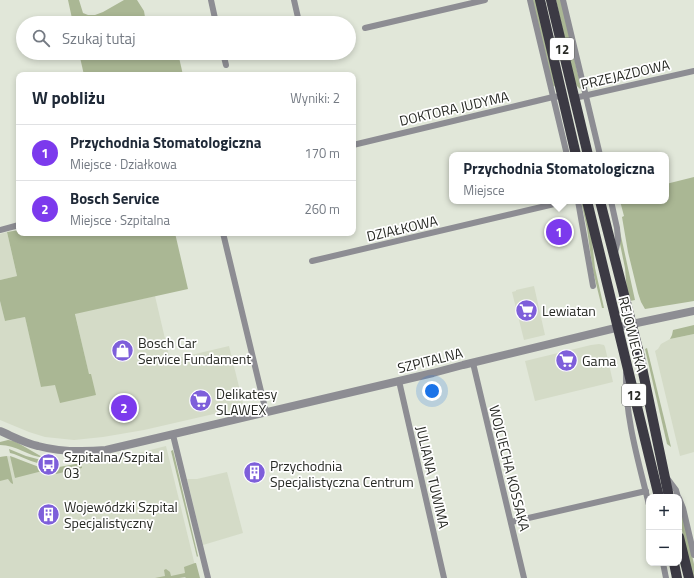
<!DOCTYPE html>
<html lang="pl">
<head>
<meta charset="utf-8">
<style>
  :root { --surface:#fff; --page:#f2f2f3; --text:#1f2937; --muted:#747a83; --line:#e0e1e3; --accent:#7c3aed }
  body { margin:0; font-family:"Titillium Web",sans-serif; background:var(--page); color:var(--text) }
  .controls { position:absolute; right:12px; bottom:12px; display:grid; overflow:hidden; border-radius:8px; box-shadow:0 2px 6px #0003 }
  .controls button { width:36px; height:36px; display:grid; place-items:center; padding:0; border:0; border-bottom:1px solid var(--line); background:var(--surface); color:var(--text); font:20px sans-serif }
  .you { position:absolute; left:432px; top:391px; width:14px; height:14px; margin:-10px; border:3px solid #fff; border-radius:50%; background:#1a73e8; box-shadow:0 0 0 6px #1a73e833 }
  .badge { display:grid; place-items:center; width:26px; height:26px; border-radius:50%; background:var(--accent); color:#fff; font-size:13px; font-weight:700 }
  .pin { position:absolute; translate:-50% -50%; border:2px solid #fff; box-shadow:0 1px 4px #0006 }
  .popup { position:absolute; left:449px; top:152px; width:220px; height:52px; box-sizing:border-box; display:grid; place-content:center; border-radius:8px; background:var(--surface); filter:drop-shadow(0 1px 3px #0005); font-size:13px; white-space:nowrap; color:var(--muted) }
  .popup b { font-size:15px; color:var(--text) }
  .popup::after { content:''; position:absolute; left:50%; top:100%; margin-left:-8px; border:8px solid transparent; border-top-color:var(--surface) }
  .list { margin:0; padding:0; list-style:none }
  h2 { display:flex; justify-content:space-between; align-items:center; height:52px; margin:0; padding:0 16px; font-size:17px }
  h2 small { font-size:13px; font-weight:400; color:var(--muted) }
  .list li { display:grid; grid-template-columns:26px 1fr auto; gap:12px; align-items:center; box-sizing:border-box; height:56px; padding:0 16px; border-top:1px solid var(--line) }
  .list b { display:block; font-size:15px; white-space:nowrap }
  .list p { margin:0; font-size:13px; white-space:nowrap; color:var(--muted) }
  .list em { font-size:13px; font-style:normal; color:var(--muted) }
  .icon { flex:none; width:22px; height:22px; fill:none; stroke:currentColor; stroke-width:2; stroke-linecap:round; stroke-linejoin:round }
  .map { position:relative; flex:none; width:694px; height:578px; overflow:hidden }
  .search { position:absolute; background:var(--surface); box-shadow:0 2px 6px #0003; left:16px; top:16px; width:340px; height:44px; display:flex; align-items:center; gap:10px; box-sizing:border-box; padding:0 14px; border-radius:22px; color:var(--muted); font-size:15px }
  .panel { position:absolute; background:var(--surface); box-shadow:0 2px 6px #0003; left:16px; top:72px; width:340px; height:164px; border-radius:8px }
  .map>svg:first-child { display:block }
  .built { fill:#d4dbc7 }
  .green { fill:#aab794 }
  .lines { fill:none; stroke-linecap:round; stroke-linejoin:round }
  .minor { stroke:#8d8d93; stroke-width:6 }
  .tertiary { stroke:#8d8d93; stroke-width:8 }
  .trunk { stroke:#3c3a44; stroke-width:10 }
  .labels { text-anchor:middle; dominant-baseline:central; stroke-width:3.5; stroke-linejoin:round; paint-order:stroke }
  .shield { fill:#fff; stroke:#686a66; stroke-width:1 }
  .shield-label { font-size:13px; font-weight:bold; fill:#282a25 }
  .street-label { font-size:14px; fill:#282a25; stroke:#fff }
  .poi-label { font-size:14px; fill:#282a25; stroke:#fff; text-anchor:start }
</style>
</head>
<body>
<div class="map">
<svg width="694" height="578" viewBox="0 0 694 578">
  <rect width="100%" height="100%" fill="#e1e7d9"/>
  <g class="built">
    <path d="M7,232L17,276L0,280V234Z"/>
    <path d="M534,286L545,335L524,340L512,292L516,291V290Z"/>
    <path d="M155,296L170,360L229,346L244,407L144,430L103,437L74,440L45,437L29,432L0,420V301L5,321L25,317L42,387L55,384L91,374L89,375L75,313Z"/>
    <path d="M694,334V452L680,456L655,351L658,349L661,344L670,339Z"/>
    <path d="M599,344L604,345L605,347L613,382L535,401L525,361L591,345Z"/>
    <path d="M166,446L198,578H0V457L7,456L14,457L27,463L39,467L54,468L81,463L102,462Z"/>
    <path d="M227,472L243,533L203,545L187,479H197Z"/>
  </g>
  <g class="green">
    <path d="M68,0H79L83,13L88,15H95L103,12L124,0H137L144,11L146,23H73Z"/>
    <path d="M532,0H536L555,85L554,87L552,85Z"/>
    <path d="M556,0H561L581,88L580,89L577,86L574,80Z"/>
    <path d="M79,53H178L183,75H84Z"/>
    <path d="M694,177V301L645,309L641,302L638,293L628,252L622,217L624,216L620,201H666V184Z"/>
    <path d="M581,201H584L592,240L595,268L604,308H602L593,271L587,229Z"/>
    <path d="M619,227L635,300L630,301L627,293L625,268L620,244Z"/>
    <path d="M19,230V233H175L188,289L75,314L89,374H91L96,395L60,403L55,385L41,387L25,317L5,321L0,301V280L17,276L7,232Z"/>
    <path d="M694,325V334L670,339L672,335L673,330Z"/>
    <path d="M647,348L671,447L667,444L645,349Z"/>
    <path d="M8,440L14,441L18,443L44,458C28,456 16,445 0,445V442Z"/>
    <path d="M9,449L26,456L45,461L44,465L31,461L14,454L10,453Z"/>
    <path d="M173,450L198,556L197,557L171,451Z"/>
    <path d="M7,456L13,483V484L11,483L8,479L0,481V457Z"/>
    <path d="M10,456L39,467L47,468H54L81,463L82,468L56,474L54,468L15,478Z"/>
    <path d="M679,506L684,521L694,564V578H693L679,518Z"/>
    <path d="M195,563H196L200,578H186L185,577L179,578H155L165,576L164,570L166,569L170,572L171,576L185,573L184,567Z"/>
  </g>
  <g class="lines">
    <g class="minor">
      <path d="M211,0L216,23"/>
      <path d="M294,0L299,22"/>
      <path d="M530,0L567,155"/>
      <path d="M563,0L600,155"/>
      <path d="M365,28L485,0"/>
      <path d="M223,53L226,65"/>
      <path d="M573,97H579L694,71"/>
      <path d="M353,145L553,97L564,96"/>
      <path d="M578,201L593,286"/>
      <path d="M611,201L617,228L618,240L615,253"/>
      <path d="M0,230L19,225"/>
      <path d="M223,233L266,412"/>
      <path d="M312,261L567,201"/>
      <path d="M473,363L524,578"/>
      <path d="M626,373C625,418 639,463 649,505"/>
      <path d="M399,381L444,578"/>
      <path d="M173,435L208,578"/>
      <path d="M667,478L676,490L678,497"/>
      <path d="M679,498L683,508L694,555"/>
      <path d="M511,522L646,491"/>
      <path d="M663,563L666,578"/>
    </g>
    <path class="tertiary" d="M0,431C12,436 25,443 38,446C60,452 83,452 106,450L433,373L463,365L632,324L694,311"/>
    <g class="trunk">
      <path d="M540,0L576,155"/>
      <path d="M551,0L588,155"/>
      <path d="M587,201L659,497"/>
      <path d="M600,201L639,353L669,497"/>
      <path d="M679,537L689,578"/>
      <path d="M674,563L677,578"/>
    </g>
  </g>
  <defs>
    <symbol id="supermarket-disc" viewBox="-11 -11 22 22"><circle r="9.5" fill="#7e5fda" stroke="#fff"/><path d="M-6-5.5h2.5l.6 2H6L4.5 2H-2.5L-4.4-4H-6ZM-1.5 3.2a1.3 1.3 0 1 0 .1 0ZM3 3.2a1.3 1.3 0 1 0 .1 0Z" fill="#fff"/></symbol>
    <symbol id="shop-disc" viewBox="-11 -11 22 22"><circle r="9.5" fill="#7e5fda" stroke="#fff"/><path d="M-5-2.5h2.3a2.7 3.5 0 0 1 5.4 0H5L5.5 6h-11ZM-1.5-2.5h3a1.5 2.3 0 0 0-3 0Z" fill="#fff"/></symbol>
    <symbol id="bus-disc" viewBox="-11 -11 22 22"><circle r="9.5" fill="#7e5fda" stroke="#fff"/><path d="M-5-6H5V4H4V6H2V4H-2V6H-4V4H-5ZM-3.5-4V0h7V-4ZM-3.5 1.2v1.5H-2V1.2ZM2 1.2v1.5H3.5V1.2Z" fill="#fff"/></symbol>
    <symbol id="building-disc" viewBox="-11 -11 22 22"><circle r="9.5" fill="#7e5fda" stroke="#fff"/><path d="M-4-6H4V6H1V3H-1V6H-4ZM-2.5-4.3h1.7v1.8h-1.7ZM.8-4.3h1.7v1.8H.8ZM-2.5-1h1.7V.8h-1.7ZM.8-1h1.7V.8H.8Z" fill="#fff"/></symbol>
  </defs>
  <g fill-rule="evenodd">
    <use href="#supermarket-disc" x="514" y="298" width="25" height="25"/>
    <use href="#shop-disc" x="110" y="338" width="25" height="25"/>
    <use href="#supermarket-disc" x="554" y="348" width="25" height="25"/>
    <use href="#supermarket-disc" x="188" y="388" width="25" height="25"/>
    <use href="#bus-disc" x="36" y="452" width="25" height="25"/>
    <use href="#building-disc" x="242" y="460" width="25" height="25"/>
    <use href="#building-disc" x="36" y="502" width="25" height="25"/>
  </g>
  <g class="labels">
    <g class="shield">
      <rect x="550" y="38" width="24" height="22" rx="3"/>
      <rect x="622" y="384" width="24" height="22" rx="3"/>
    </g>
    <g class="shield-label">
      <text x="562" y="49">12</text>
      <text x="634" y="395">12</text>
    </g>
    <g class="street-label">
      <text transform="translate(625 74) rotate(-13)">PRZEJAZDOWA</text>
      <text transform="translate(454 108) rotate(-13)">DOKTORA JUDYMA</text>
      <text transform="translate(402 228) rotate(-13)">DZIAŁKOWA</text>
      <text transform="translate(633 334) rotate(76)">REJOWIECKA</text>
      <text transform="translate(430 360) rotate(-14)">SZPITALNA</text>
      <text transform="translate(510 468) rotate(76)">WOJCIECHA KOSSAKA</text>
      <text transform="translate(433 477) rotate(77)">JULIANA TUWIMA</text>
    </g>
    <g class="poi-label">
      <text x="542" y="310">Lewiatan</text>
      <text x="138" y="342">Bosch Car<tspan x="138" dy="16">Service Fundament</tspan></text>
      <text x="582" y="360">Gama</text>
      <text x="216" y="393">Delikatesy<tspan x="216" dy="16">SLAWEX</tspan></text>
      <text x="64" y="456">Szpitalna/Szpital<tspan x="64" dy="16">03</tspan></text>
      <text x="270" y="465">Przychodnia<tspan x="270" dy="16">Specjalistyczna Centrum</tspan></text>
      <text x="64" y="506">Wojewódzki Szpital<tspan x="64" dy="16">Specjalistyczny</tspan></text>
    </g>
  </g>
</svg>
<div class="controls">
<button>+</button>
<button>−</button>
</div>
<div class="you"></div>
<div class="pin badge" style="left:559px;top:232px">1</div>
<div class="popup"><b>Przychodnia Stomatologiczna</b>Miejsce</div>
<div class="pin badge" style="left:124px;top:408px">2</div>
<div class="search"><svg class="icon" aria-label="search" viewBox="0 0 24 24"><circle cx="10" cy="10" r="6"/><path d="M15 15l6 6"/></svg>Szukaj tutaj</div>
<section class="panel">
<h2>W pobliżu<small>Wyniki: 2</small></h2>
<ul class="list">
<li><span class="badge">1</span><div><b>Przychodnia Stomatologiczna</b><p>Miejsce · Działkowa</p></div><em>170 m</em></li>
<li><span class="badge">2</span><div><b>Bosch Service</b><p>Miejsce · Szpitalna</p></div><em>260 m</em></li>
</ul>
</section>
</div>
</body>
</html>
